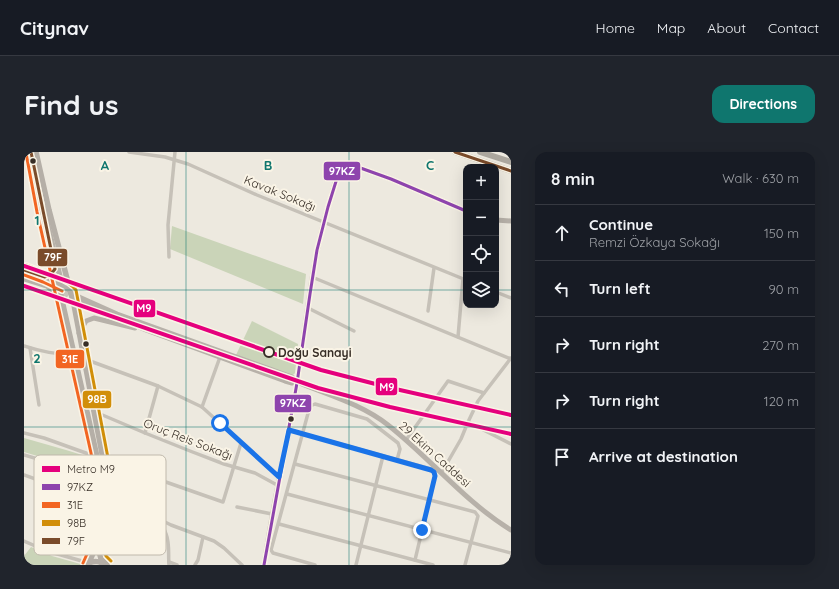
<!DOCTYPE html>
<html lang="en">
<head>
<meta charset="utf-8">
<style>
  :root { --surface:#171b24; --page:#20242c; --text:#f1f3f6; --muted:#9ea1a6; --line:#363941; --accent:#0f766e }
  body { margin:0; font-family:Quicksand,sans-serif; background:var(--page); color:var(--text) }
  .controls { position:absolute; right:12px; top:12px; display:grid; overflow:hidden; border-radius:8px; box-shadow:0 4px 16px #0002 }
  .controls button { width:36px; height:36px; display:grid; place-items:center; padding:0; border:0; border-bottom:1px solid var(--line); background:var(--surface); color:var(--text); font:20px sans-serif }
  .stop { position:absolute; width:12px; height:12px; margin:-9px; border:3px solid #1a73e8; border-radius:50%; background:#fff }
  .stop.end { background:#1a73e8; border-color:#fff; box-shadow:0 1px 4px #0008 }
  .list { margin:0; padding:0; list-style:none }
  h2 { display:flex; justify-content:space-between; align-items:center; height:52px; margin:0; padding:0 16px; font-size:17px }
  h2 small { font-size:13px; font-weight:400; color:var(--muted) }
  .list li { display:grid; grid-template-columns:26px 1fr auto; gap:12px; align-items:center; box-sizing:border-box; height:56px; padding:0 16px; border-top:1px solid var(--line) }
  .list b { display:block; font-size:15px; white-space:nowrap }
  .list p { margin:0; font-size:13px; white-space:nowrap; color:var(--muted) }
  .list em { font-size:13px; font-style:normal; color:var(--muted) }
  .icon { flex:none; width:22px; height:22px; fill:none; stroke:currentColor; stroke-width:2; stroke-linecap:round; stroke-linejoin:round }
  .map { position:relative; flex:none; width:487px; height:413px; overflow:hidden; border-radius:12px }
  header { display:flex; align-items:center; gap:24px; box-sizing:border-box; height:56px; padding:0 20px; background:var(--surface); border-bottom:1px solid var(--line) }
  header strong { font-size:19px }
  nav { display:flex; gap:22px; margin-inline-start:auto; font-size:14px }
  .intro { display:flex; align-items:center; justify-content:space-between; box-sizing:border-box; height:96px; padding:0 24px }
  h1 { margin:0; font-size:28px }
  .button { padding:10px 18px; border-radius:12px; background:var(--accent); color:#fff; font-size:14px; font-weight:700 }
  main { display:flex; gap:24px; padding:0 24px }
  aside { flex:1; background:var(--surface); border-radius:12px; box-shadow:0 4px 16px #0002 }
  .map>svg:first-child { display:block }
  .green { fill:#cad4b8 }
  .lines { fill:none; stroke-linecap:round; stroke-linejoin:round }
  .secondary-tunnel { stroke:#c9c4ba; stroke-width:5; stroke-dasharray:5 2.5; stroke-linecap:butt }
  .street { stroke:#c6c1b8; stroke-width:3.5 }
  .secondary { stroke:#b7b1a9; stroke-width:5 }
  .primary { stroke:#b5afa7; stroke-width:5.5 }
  .highway { stroke:#aca79e; stroke-width:6 }
  .bus-1-casing { stroke:#faf4e6; stroke-width:6 }
  .bus-2-casing { stroke:#faf4e6; stroke-width:6 }
  .bus-3-casing { stroke:#faf4e6; stroke-width:6 }
  .bus-4-casing { stroke:#faf4e6; stroke-width:6 }
  .bus-1 { stroke:#8e44ad; stroke-width:3 }
  .bus-2 { stroke:#f26522; stroke-width:3 }
  .bus-3 { stroke:#d18e08; stroke-width:3 }
  .bus-4 { stroke:#7a4b2a; stroke-width:3 }
  .metro-1-casing { stroke:#faf4e6; stroke-width:7 }
  .metro-1 { stroke:#e5007d; stroke-width:4 }
  .route { stroke:#1a73e8; stroke-width:5 }
  .grid { fill:none; stroke:#0f766e; stroke-width:1; stroke-opacity:0.55 }
  .bus-dot { fill:#372e26; stroke:#faf4e6; stroke-width:1.5 }
  .stop-dot { fill:#faf4e6; stroke:#372e26; stroke-width:2 }
  .labels { text-anchor:middle; dominant-baseline:central; stroke-width:4; stroke-linejoin:round; paint-order:stroke }
  .street-label { font-size:12px; fill:#372e26; stroke:#faf4e6 }
  .stop-label { font-size:12px; font-weight:bold; fill:#372e26; stroke:#faf4e6; text-anchor:start }
  .key { fill:#faf4e6; stroke:#c0b9ac; stroke-width:1 }
  .key-label { font-size:11px; fill:#372e26 }
  .grid-label { font-size:13px; text-anchor:middle; font-weight:bold; fill:#0f766e; stroke:#faf4e6; stroke-width:4; stroke-linejoin:round; paint-order:stroke }
  .line-badge { stroke:#faf4e6; stroke-width:1.5 }
  .badge-label { font-size:11px; text-anchor:middle; font-weight:bold; fill:#fff }
</style>
</head>
<body>
<header>
<strong>Citynav</strong>
<nav><a>Home</a><a>Map</a><a>About</a><a>Contact</a></nav>
</header>
<div class="intro"><h1>Find us</h1><a class="button">Directions</a></div>
<main>
<div class="map">
<svg width="487" height="413" viewBox="0 0 487 413">
  <rect width="100%" height="100%" fill="#ede9df"/>
  <g class="green">
    <path d="M148,74L282,122L279,152L146,97Z"/>
    <path d="M228,169L274,192L271,221L268,224L212,203Z"/>
    <path d="M0,286L42,298L68,306L71,308L73,323L70,325L20,306L0,300Z"/>
    <path d="M7,395L28,404L60,413H1L0,404Z"/>
  </g>
  <g class="lines">
    <path class="secondary-tunnel" d="M28,132L50,148"/>
    <g class="street">
      <path d="M105,0L141,5L164,12L233,43L442,128"/>
      <path d="M145,105L144,73L151,0"/>
      <path d="M288,125L487,207"/>
      <path d="M472,140L487,146"/>
      <path d="M284,156L330,179"/>
      <path d="M404,159L410,116"/>
      <path d="M434,185L439,127"/>
      <path d="M0,194C12,198 38,205 50,200"/>
      <path d="M6,196L15,253"/>
      <path d="M60,204L66,209L134,234L178,255L255,325"/>
      <path d="M178,255L196,205"/>
      <path d="M69,259L121,281L166,299L200,312L231,321L253,333"/>
      <path d="M444,270L487,292"/>
      <path d="M265,278L407,317L410,320L411,324L391,408"/>
      <path d="M0,281L20,286L73,305"/>
      <path d="M121,281L134,234"/>
      <path d="M382,288L424,229L460,241"/>
      <path d="M0,303L34,313L77,330"/>
      <path d="M79,308L199,350L217,291"/>
      <path d="M271,312L451,360L454,364L441,413"/>
      <path d="M418,320L437,287L444,270L454,249L487,206"/>
      <path d="M0,323L39,337L56,346L82,365"/>
      <path d="M83,333L113,356L147,373L190,389L200,396L218,413"/>
      <path d="M263,342L487,401"/>
      <path d="M213,355L248,362"/>
      <path d="M86,361C105,358 135,359 142,382C146,391 144,403 145,413"/>
      <path d="M255,372L409,413"/>
      <path d="M0,389L23,399L65,411"/>
      <path d="M145,410L153,413"/>
      <path d="M171,413L174,408L179,385"/>
      <path d="M291,413L249,401L247,398L286,254L291,252L343,267L374,291L376,297L373,308"/>
      <path d="M332,413L359,304"/>
    </g>
    <g class="secondary">
      <path d="M485,0L487,1"/>
      <path d="M20,56L37,128"/>
      <path d="M472,68L487,69"/>
      <path d="M0,118L34,131L55,145L93,162L268,225L273,230C304,243 337,252 364,273C406,306 441,350 487,378"/>
      <path d="M0,123L28,132"/>
      <path d="M0,127L23,134L38,147"/>
      <path d="M53,149L122,178L261,229L268,231L273,230"/>
      <path d="M55,181L62,169L70,166L111,176"/>
      <path d="M240,413C249,352 263,292 273,231C282,172 287,112 304,55C308,45 309,33 314,23C318,16 323,13 331,14L367,27L442,59"/>
    </g>
    <g class="primary">
      <path d="M7,0L18,59L72,300L81,353L82,365L80,376L64,413"/>
      <path d="M12,0L25,58L50,153L79,307L86,354V370L75,399L77,407L83,413"/>
      <path d="M65,411C71,408 76,410 81,412"/>
    </g>
    <g class="highway">
      <path d="M431,0L487,19"/>
      <path d="M456,0L487,10"/>
    </g>
    <defs>
      <path id="bus-1" d="M240,413L273,231L286,142L293,98L304,55L314,23L321,16L331,14L367,27L442,59"/>
      <g id="bus-2">
        <path d="M2,1L13,60L67,301L76,354L77,365L75,375L59,411"/>
        <path d="M0,123L19,130L38,139"/>
      </g>
      <path id="bus-3" d="M2,113C16,119 43,126 52,138L84,306L91,353V371L80,399L82,404L87,409"/>
      <g id="bus-4">
        <path d="M431,0L487,19"/>
        <path d="M0,118L21,125L27,122L31,117L7,0"/>
      </g>
    </defs>
    <use href="#bus-1" class="bus-1-casing"/>
    <use href="#bus-2" class="bus-2-casing"/>
    <use href="#bus-3" class="bus-3-casing"/>
    <use href="#bus-4" class="bus-4-casing"/>
    <use href="#bus-1" class="bus-1"/>
    <use href="#bus-2" class="bus-2"/>
    <use href="#bus-3" class="bus-3"/>
    <use href="#bus-4" class="bus-4"/>
    <defs>
      <g id="metro-1">
        <path d="M0,114L297,218L367,236L487,263"/>
        <path d="M0,134L294,236L366,255L487,282"/>
      </g>
    </defs>
    <use href="#metro-1" class="metro-1-casing"/>
    <use href="#metro-1" class="metro-1"/>
  </g>
  <g class="lines">
    <path class="route" d="M196,271L255,325L265,278L407,318L410,320L411,324L398,378"/>
  </g>
  <path class="grid" d="M162,0V413M325,0V413M0,138H442M472,138H487M0,275H487"/>
  <g class="bus-dot">
    <circle cx="9" cy="9" r="3.5"/>
    <circle cx="62" cy="192" r="3.5"/>
    <circle cx="267" cy="267" r="3.5"/>
  </g>
  <circle class="stop-dot" cx="245" cy="200" r="5"/>
  <g class="labels">
    <g class="street-label">
      <text transform="translate(256 41) rotate(22)">Kavak Sokağı</text>
      <text transform="translate(164 287) rotate(21)">Oruç Reis Sokağı</text>
      <text transform="translate(411 302) rotate(42)">29 Ekim Caddesi</text>
    </g>
    <g class="stop-label">
      <text x="254" y="200">Doğu Sanayi</text>
    </g>
  </g>
  <rect x="10" y="303" width="132" height="100" rx="6" class="key"/>
  <rect x="18" y="314" width="18" height="6" fill="#e5007d"/>
  <rect x="18" y="332" width="18" height="6" fill="#8e44ad"/>
  <rect x="18" y="350" width="18" height="6" fill="#f26522"/>
  <rect x="18" y="368" width="18" height="6" fill="#d18e08"/>
  <rect x="18" y="386" width="18" height="6" fill="#7a4b2a"/>
  <g class="key-label">
    <text x="43" y="321">Metro M9</text>
    <text x="43" y="339">97KZ</text>
    <text x="43" y="357">31E</text>
    <text x="43" y="375">98B</text>
    <text x="43" y="393">79F</text>
  </g>
  <g class="grid-label">
    <text x="81" y="18">A</text>
    <text x="244" y="18">B</text>
    <text x="406" y="18">C</text>
    <text x="13" y="73">1</text>
    <text x="13" y="211">2</text>
  </g>
  <g class="line-badge">
    <rect x="299" y="9" width="38" height="20" rx="4" fill="#8e44ad"/>
    <rect x="13" y="96" width="31" height="19" rx="4" fill="#7a4b2a"/>
    <rect x="109" y="147" width="23" height="19" rx="4" fill="#e5007d"/>
    <rect x="31" y="197" width="30" height="20" rx="4" fill="#f26522"/>
    <rect x="351" y="225" width="23" height="19" rx="4" fill="#e5007d"/>
    <rect x="58" y="238" width="30" height="19" rx="4" fill="#d18e08"/>
    <rect x="250" y="242" width="38" height="19" rx="4" fill="#8e44ad"/>
  </g>
  <g class="badge-label">
    <text x="318" y="23">97KZ</text>
    <text x="29" y="109">79F</text>
    <text x="120" y="160">M9</text>
    <text x="46" y="211">31E</text>
    <text x="363" y="239">M9</text>
    <text x="73" y="251">98B</text>
    <text x="269" y="255">97KZ</text>
  </g>
</svg>
<div class="controls">
<button>+</button>
<button>−</button>
<button><svg class="icon" aria-label="locate" viewBox="0 0 24 24"><circle cx="12" cy="12" r="6"/><path d="M12 2v4M12 18v4M2 12h4M18 12h4"/></svg></button>
<button><svg class="icon" aria-label="layers" viewBox="0 0 24 24"><path d="M12 4l9 5-9 5-9-5zM3 14l9 5 9-5"/></svg></button>
</div>
<div class="stop" style="left:196px;top:271px"></div>
<div class="stop end" style="left:398px;top:378px"></div>
</div>
<aside>
<h2>8 min<small>Walk · 630 m</small></h2>
<ul class="list">
<li><svg class="icon" aria-label="ahead" viewBox="0 0 24 24"><path d="M12 20V5M6 11l6-6 6 6"/></svg><div><b>Continue</b><p>Remzi Özkaya Sokağı</p></div><em>150 m</em></li>
<li><svg class="icon" aria-label="left" viewBox="0 0 24 24"><path d="M17 20v-9H6M10 6l-5 5 5 5"/></svg><div><b>Turn left</b></div><em>90 m</em></li>
<li><svg class="icon" aria-label="right" viewBox="0 0 24 24"><path d="M7 20v-9h11M14 6l5 5-5 5"/></svg><div><b>Turn right</b></div><em>270 m</em></li>
<li><svg class="icon" aria-label="right" viewBox="0 0 24 24"><path d="M7 20v-9h11M14 6l5 5-5 5"/></svg><div><b>Turn right</b></div><em>120 m</em></li>
<li><svg class="icon" aria-label="arrive" viewBox="0 0 24 24"><path d="M6 21V4h12l-3 4 3 4H6"/></svg><div><b>Arrive at destination</b></div></li>
</ul>
</aside>
</main>
</body>
</html>
